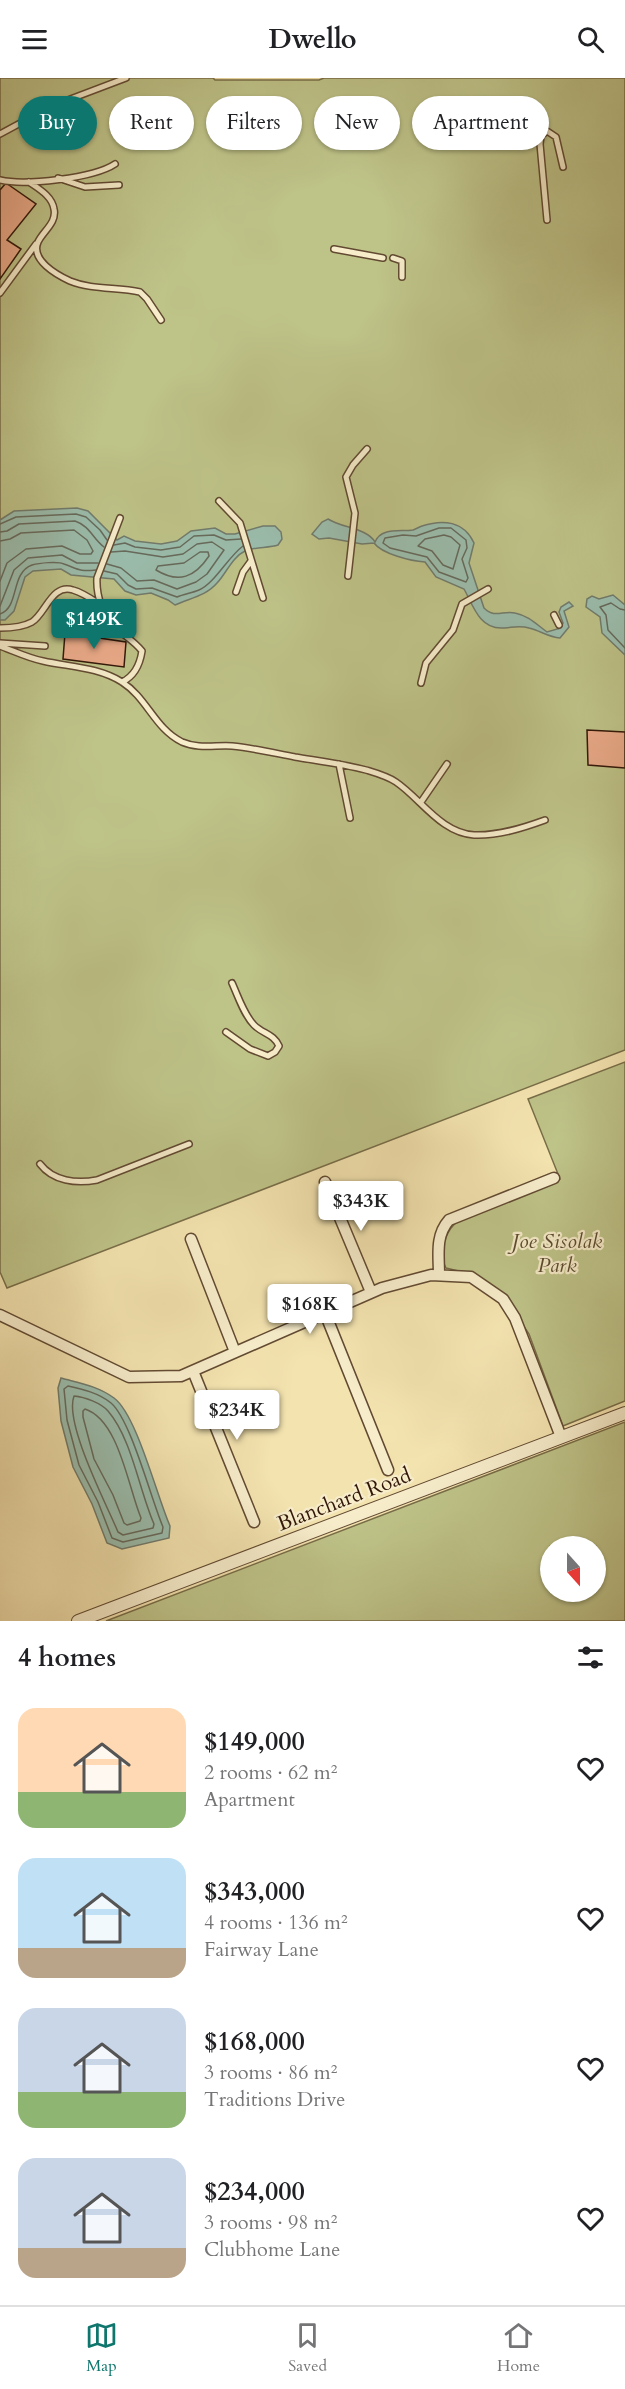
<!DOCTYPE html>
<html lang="en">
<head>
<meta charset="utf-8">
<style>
  :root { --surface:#fff; --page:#f2f2f2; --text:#202124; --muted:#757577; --line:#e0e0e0; --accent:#0f766e }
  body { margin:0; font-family:Cardo,serif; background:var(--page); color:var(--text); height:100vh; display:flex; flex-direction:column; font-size:22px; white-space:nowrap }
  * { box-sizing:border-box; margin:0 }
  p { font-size:20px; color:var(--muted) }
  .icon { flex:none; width:33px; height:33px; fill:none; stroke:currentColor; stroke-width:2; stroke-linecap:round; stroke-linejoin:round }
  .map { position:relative; height:1543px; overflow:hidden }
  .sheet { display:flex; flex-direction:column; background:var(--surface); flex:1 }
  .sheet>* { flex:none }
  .top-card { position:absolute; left:18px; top:18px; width:590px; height:54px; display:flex; gap:12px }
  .needle { width:39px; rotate:159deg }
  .fabs { position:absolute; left:540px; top:1458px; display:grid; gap:12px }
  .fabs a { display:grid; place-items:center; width:66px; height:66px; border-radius:50%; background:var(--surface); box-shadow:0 2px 4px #0004; font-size:30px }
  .price { position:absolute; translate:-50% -51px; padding:0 14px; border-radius:6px; background:#fff; color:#222; font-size:20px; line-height:39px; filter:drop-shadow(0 2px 3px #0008) }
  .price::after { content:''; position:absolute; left:50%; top:36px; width:18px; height:14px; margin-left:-9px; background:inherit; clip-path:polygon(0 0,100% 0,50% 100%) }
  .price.current { background:var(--accent); color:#fff }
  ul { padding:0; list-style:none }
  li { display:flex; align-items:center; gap:18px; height:150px; padding:0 18px }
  li span { display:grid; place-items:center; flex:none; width:168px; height:120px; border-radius:18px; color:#555 }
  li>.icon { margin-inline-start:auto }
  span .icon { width:72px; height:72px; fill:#fffc; stroke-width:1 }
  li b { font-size:26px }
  h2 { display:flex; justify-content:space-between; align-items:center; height:72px; padding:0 18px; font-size:26px }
  .pill { padding:0 21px; border-radius:27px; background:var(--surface); box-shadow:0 2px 4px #0004; font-size:21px; line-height:54px }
  .pill.current { background:var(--accent); color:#fff }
  header { display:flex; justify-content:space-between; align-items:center; height:78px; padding:0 18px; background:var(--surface); font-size:27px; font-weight:700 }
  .tab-bar { display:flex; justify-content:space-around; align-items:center; height:84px; border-top:2px solid var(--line); background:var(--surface); font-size:16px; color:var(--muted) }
  .tab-bar a { display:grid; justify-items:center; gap:3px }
  .tab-bar .current { color:var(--accent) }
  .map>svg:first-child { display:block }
</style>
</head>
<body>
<header><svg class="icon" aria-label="menu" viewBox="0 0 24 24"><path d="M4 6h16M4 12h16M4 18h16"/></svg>Dwello<svg class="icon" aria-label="search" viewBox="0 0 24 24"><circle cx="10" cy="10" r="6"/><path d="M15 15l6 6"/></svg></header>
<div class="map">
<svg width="625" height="1543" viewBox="0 0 625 1543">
  <rect width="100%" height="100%" fill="#f3e3af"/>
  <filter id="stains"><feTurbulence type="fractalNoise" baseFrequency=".00333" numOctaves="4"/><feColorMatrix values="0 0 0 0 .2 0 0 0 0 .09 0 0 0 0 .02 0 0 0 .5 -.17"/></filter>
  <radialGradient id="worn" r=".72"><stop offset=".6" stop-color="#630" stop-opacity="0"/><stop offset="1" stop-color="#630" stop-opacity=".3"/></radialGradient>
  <path fill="#bec388" stroke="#786d48" stroke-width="1.5" fill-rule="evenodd" d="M 0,0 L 213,0 L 215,2 L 319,2 L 324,0 L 625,0 L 625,972 L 7,1210 L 0,1194 Z
    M 625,984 L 625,1323 L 563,1348 L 529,1256 L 502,1215 L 471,1196 L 446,1190 C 436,1172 447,1151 461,1140 L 560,1101 L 528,1021 Z
    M 625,1344 L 625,1543 L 106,1543 ZM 596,1468 L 596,1514 L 550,1514 L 550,1468 Z"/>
  <path fill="#9bbeae" stroke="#717b6c" stroke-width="1.5" d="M 77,430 L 88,433 L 117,462 L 124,458 L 135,463 L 161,466 L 177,463 L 191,453 L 215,450 L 226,456 L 235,456 L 263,448 L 275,448 L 281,454 L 282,461 L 278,467 C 269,470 254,469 245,473 C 232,479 226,496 217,505 C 206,518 190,520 175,527 L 168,522 L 151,515 L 136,517 L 125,513 L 114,501 L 71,497 L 61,491 L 33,493 L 25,499 L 14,533 L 5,542 L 0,542 L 0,442 L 14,433 Z
    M 328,441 C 342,450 367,450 375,464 C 381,449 400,454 413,452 C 416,451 419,449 422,448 C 443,441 464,443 474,465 L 469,485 L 484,530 C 495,541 503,532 515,535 C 529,538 536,546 547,554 L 561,550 L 563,545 L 559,534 L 561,529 L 569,524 L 573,528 L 564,533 L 569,549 L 560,560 C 548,559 541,553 529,550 C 519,547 511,550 501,550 C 479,550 473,527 464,511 L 436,499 L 425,484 C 411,483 382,476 374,465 L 362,466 L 329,460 L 319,461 L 312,456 L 322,444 Z
    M 613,517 L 625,527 L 625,577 L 602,555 L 600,539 L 586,529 L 587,521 L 592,518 L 599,521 Z
    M 61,1300 C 79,1305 98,1308 114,1320 C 137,1337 157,1419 170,1448 L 169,1460 L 122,1471 L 107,1465 L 92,1426 L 73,1389 L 61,1343 L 58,1310 Z"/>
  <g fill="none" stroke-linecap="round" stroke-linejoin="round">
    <path stroke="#666a5c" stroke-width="1.5" d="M 0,446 L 16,439 L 76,436 L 86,439 L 100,452 L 107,462
      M 439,450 L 451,450 L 466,462 L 467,470 L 462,481 L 468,500 L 466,504 L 439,494 L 427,479 L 390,470 L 383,465 L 385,460 L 403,457 L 416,458 Z
      M 0,454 L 7,453 L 19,446 L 75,443 C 90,448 93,461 104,469
      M 444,457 L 451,459 L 460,467 L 453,491 L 443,487 L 432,473 L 418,468 L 425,461 Z
      M 0,463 L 10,461 L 21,455 L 74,452 L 87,462 L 93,473 L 91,476 L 80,476 L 62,468 L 26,471 L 7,485 L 0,503
      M 114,467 L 125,465 L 135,469 L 161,472 L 180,469 L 194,458 L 214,457 L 226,462 L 241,461
      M 200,474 L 208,474 L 209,478 C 195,499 179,506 156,492 L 158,488 L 184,485 Z
      M 107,486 L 121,490 L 137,503 L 154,502 L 177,511 L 196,504 L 207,496 L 224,472 L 212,464 L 197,466 L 183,476 L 163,479 L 125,473 L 111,474
      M 104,493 L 117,496 L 128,507 L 136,511 L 152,510 L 177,519 C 184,516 192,515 199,512 C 215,505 228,479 243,468
      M 0,528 L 14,492 L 28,480 L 62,477 L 77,485 L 98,485
      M 625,532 L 620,531 L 611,525 L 600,529 L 606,537 L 608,552 L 625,570
      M 0,536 C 20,529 10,495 32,487 C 39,485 58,483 64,486 C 78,491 79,494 96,492
      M 68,1308 C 82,1311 99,1315 111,1325 C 131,1342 151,1421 163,1449 L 162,1455 L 123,1464 L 112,1460 L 98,1424 L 79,1387 L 67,1342 L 64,1311 Z
      M 74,1318 C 85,1319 101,1325 108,1333 C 132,1361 139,1412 154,1446 L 153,1450 L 123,1457 L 118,1454 C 106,1425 64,1345 74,1318 Z
      M 85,1331 C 119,1342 128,1409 141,1440 L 140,1443 L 127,1447 L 124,1445 L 113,1417 L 94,1381 L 83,1339 L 83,1333 Z"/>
  </g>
  <path fill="#e9a988" stroke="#321709" stroke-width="1.5" d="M 6,105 L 36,126 L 7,162 L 21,171 L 0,201 L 0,112 Z
    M 65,555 L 126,564 L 124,589 L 63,581 Z
    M 587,652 L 625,654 L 625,690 L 588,687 Z"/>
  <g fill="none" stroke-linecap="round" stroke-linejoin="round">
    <g stroke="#624a32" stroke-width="8">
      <path id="service" d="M 0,56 L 52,28 L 126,0
        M 58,100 L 85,109 L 119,107
        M 0,102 C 25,108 94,100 115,86
        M 29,104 C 39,111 52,118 54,131 C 57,145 43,153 38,164 C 30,182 57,197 70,203 C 92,212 117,209 140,214 L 147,221 L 161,242
        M 547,142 L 540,66 L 541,58 L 547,53 L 556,59 L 563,89
        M 334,171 L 383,180
        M 393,180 L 402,183 L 402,199
        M 0,215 L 36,166
        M 219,423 L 240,445 L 263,520
        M 120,440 L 97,500 C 96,517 103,540 117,551 C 126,559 134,563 142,573 C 140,586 135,598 122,604
        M 348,498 L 355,435 L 346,399 L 353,387 L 367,371
        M 236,514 L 243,494 L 251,483
        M 554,537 L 559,547
        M 0,550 C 11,550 23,549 32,544 C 46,535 52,505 73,512 C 84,515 93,522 102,528
        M 0,565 L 45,568
        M 0,568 C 14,573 28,580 43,583 C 70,589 98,589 122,604 C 147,620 155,651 182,664 C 198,671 215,667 232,668 C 253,670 274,675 295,679 C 319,683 343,686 366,692 C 376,695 387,698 396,704 C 421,721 441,755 474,757 C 498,758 523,750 545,742
        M 421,605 L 426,585 L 453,552 L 462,526 L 488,511
        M 339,686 L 350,740
        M 421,724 L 447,686
        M 226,954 L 250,971 L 268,978 L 275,974 L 279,968 C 274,956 263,956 254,947 C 244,937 238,918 232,905
        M 40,1086 C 53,1103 76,1106 97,1102 L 189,1066"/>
    </g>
    <g stroke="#624a32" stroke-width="13">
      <path id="minor" d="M 325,1104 L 371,1214
        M 191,1161 L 235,1274
        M 439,1197 C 439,1177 435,1158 449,1142 L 554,1100
        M 325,1235 L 388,1392
        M 0,1237 L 129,1299 L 181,1298 L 382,1210 L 431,1197 L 471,1199 L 503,1221 L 515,1240 L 561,1359
        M 193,1293 L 254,1444"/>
    </g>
    <g stroke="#624a32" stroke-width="14">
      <path id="tertiary" d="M 78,1543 L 625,1335"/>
    </g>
    <use href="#service" stroke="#f7edcb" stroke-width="5"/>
    <use href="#minor" stroke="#f7edcb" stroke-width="10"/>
    <use href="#tertiary" stroke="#f7edcb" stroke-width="12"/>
  </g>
  <g text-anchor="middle" stroke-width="4.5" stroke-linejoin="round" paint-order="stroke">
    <g font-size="21" font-style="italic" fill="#5c4b2f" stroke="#f7edcb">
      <text x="557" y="1170">Joe Sisolak<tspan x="557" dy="24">Park</tspan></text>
    </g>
    <g font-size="21" fill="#321709" stroke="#f7edcb">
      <text transform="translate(344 1421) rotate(-21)" y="7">Blanchard Road</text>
    </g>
  </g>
  <rect width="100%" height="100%" filter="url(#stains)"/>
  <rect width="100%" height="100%" fill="url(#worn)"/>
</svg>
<div class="fabs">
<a><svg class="needle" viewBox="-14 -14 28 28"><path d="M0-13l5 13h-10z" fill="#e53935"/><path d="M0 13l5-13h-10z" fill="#757577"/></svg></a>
</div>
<b class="price current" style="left:94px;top:572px">$149K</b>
<b class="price" style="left:361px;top:1154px">$343K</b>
<b class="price" style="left:310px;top:1257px">$168K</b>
<b class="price" style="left:237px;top:1363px">$234K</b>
<div class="top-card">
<a class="pill current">Buy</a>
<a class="pill">Rent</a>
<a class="pill">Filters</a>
<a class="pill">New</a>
<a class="pill">Apartment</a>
</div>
</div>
<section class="sheet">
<h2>4 homes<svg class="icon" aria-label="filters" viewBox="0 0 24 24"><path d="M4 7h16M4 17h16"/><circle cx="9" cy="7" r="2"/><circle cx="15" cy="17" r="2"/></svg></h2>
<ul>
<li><span style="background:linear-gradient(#ffd9b3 70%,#8fb573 0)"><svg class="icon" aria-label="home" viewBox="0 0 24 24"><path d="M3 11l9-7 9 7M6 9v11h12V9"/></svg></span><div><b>$149,000</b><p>2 rooms · 62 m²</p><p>Apartment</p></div><svg class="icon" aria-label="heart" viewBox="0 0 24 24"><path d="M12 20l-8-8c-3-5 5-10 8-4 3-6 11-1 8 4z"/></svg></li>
<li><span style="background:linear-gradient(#bfe0f5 75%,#b9a48a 0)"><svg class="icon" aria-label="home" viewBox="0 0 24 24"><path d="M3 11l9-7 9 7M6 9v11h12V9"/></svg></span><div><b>$343,000</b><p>4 rooms · 136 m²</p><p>Fairway Lane</p></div><svg class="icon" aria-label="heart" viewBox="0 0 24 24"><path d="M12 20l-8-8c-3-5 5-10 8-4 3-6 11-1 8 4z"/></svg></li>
<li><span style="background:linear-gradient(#c9d6e8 70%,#8fb573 0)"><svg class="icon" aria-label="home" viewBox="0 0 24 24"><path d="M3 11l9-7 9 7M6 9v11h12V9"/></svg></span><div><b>$168,000</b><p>3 rooms · 86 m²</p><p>Traditions Drive</p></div><svg class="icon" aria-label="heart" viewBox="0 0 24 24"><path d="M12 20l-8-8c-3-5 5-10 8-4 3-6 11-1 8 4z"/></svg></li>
<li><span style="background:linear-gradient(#c9d6e8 75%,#b9a48a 0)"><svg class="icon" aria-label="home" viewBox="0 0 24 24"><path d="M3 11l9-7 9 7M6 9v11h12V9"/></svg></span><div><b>$234,000</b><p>3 rooms · 98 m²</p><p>Clubhome Lane</p></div><svg class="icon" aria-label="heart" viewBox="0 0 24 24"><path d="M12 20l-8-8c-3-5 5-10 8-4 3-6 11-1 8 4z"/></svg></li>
</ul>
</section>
<nav class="tab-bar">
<a class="current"><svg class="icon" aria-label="map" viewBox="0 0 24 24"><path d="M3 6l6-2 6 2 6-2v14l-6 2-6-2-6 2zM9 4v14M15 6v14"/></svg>Map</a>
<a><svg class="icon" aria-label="saved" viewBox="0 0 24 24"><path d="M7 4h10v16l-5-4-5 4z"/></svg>Saved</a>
<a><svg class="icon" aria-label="home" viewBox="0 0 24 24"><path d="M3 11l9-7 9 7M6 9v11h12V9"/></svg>Home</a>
</nav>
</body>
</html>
